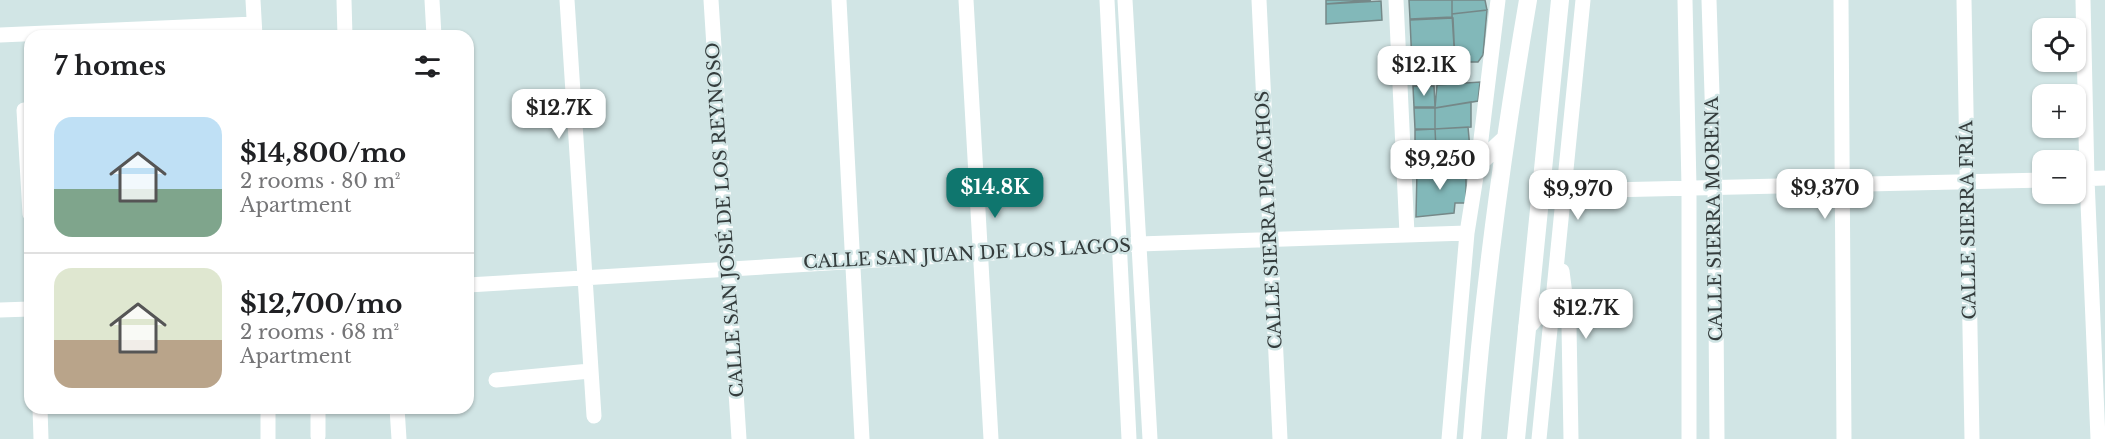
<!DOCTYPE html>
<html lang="en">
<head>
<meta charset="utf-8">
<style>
  :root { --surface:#fff; --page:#f6f6f6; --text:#202124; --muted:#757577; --line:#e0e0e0; --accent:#0f766e }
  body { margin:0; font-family:"Libre Baskerville",serif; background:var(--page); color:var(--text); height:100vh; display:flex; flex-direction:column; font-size:22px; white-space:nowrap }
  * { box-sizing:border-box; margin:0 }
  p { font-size:20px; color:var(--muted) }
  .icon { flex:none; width:33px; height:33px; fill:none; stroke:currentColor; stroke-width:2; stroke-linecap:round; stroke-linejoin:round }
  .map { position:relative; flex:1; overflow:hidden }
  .panel { position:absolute; left:24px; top:30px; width:450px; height:384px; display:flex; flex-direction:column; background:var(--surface); border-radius:18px; box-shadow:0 2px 4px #0004 }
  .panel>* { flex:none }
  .controls { position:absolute; left:2032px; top:18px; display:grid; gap:12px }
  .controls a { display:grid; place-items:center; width:54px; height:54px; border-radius:12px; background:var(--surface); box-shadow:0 2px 4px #0004; font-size:30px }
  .price { position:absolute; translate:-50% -51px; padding:0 14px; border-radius:12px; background:#fff; color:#222; font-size:20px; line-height:39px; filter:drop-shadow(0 2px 3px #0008) }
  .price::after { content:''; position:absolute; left:50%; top:36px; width:18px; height:14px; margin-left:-9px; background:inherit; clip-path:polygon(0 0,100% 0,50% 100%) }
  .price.selected { background:var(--accent); color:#fff }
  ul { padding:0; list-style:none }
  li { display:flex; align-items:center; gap:18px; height:150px; padding:0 30px }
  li+li { border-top:2px solid var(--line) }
  li span { display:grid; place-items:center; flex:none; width:168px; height:120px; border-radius:18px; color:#555 }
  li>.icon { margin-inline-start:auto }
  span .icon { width:72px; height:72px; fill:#fffc; stroke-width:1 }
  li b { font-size:26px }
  h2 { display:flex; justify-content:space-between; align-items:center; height:72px; padding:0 30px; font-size:26px }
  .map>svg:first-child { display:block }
</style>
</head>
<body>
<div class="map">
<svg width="2105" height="439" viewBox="0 0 2105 439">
  <rect width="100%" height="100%" fill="#d1e5e5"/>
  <path fill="#82b8b9" stroke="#758888" stroke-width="1.5" d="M 1326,0 L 1371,0 L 1326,4 Z
    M 1409,0 L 1452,0 L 1452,17 L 1410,19 Z
    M 1452,0 L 1485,0 L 1487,10 L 1452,14 Z
    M 1381,1 L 1382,20 L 1326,24 L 1326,4 Z
    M 1487,10 L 1483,55 L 1478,62 L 1455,62 L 1452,14 Z
    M 1453,18 L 1455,62 L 1412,64 L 1410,20 Z
    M 1480,82 L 1478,101 L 1435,108 L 1437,85 Z
    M 1413,86 L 1434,86 L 1435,107 L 1414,107 Z
    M 1471,102 L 1471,127 L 1435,129 L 1435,108 Z
    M 1414,108 L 1435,108 L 1435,129 L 1415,129 Z
    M 1468,127 L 1470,149 L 1436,150 L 1435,129 Z
    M 1435,129 L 1436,150 L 1415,151 L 1415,130 Z
    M 1465,149 L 1466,169 L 1417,170 L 1415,151 Z
    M 1466,169 L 1466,203 L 1455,203 L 1454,213 L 1416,217 L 1417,170 Z"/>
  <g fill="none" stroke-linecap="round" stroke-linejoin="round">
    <path stroke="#fff" stroke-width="15" d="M 253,0 L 255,36
      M 344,0 L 345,36
      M 432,0 L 434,36
      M 567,0 L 594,416
      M 711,0 L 739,439
      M 839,0 L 862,439
      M 966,0 L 991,439
      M 1107,0 L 1129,439
      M 1125,0 L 1150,439
      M 1259,0 L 1280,439
      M 1396,0 L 1407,234
      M 1685,0 L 1689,187 L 1689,439
      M 1709,0 L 1715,188 L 1717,439
      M 1841,0 L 1844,439
      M 1964,0 L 1972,439
      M 2083,0 L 2087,179 L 2098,439
      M 0,35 L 254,24
      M 24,110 L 30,214
      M 2076,179 L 2105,178
      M 1565,191 L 2043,180
      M 1562,271 L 1569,326 L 1571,439
      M 468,285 L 1139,244 L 1467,233
      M 0,310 L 30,309
      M 496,380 L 590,371
      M 40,408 L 41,439
      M 268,408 L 268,439
      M 318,408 L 318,436
      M 397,408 L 399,439
      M 1449,439 L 1467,233 L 1478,164 L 1498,0
      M 1539,439 L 1583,0"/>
    <path stroke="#fff" stroke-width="18" d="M 1478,164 L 1504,140
      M 1527,327 L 1553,297
      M 1472,439 C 1483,292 1503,146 1528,0
      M 1516,439 L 1560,0"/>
  </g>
  <g text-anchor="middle" stroke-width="5" stroke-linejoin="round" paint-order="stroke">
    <g font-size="18" fill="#343c3c" stroke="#d1e5e5">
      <text transform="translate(1714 219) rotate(-91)" y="6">CALLE SIERRA MORENA</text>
      <text transform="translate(725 220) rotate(-94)" y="6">CALLE SAN JOSÉ DE LOS REYNOSO</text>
      <text transform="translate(1269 220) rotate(-93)" y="6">CALLE SIERRA PICACHOS</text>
      <text transform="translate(1968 220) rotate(-91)" y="6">CALLE SIERRA FRÍA</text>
      <text transform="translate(967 254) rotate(-3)" y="6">CALLE SAN JUAN DE LOS LAGOS</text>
    </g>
  </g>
</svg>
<div class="controls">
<a><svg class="icon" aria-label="locate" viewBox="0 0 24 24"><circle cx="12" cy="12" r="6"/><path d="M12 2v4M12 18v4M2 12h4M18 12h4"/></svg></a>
<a>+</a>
<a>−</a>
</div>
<b class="price" style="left:1424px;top:97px">$12.1K</b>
<b class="price" style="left:559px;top:140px">$12.7K</b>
<b class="price" style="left:1440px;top:191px">$9,250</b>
<b class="price selected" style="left:995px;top:219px">$14.8K</b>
<b class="price" style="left:1825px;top:220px">$9,370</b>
<b class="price" style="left:1578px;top:221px">$9,970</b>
<b class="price" style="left:1586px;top:340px">$12.7K</b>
<section class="panel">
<h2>7 homes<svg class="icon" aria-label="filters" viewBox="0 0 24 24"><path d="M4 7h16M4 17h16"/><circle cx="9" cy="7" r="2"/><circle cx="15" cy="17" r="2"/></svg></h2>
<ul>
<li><span style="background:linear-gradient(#bfe0f5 60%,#7fa58c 0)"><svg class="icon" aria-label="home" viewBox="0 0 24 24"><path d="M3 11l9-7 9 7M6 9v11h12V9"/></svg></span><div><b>$14,800/mo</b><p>2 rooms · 80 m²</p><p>Apartment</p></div></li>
<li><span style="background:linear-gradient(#dfe7d0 60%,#b9a48a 0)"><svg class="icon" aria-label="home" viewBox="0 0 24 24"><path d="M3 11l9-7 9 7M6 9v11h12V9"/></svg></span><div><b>$12,700/mo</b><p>2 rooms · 68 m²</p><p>Apartment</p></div></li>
</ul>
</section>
</div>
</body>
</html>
